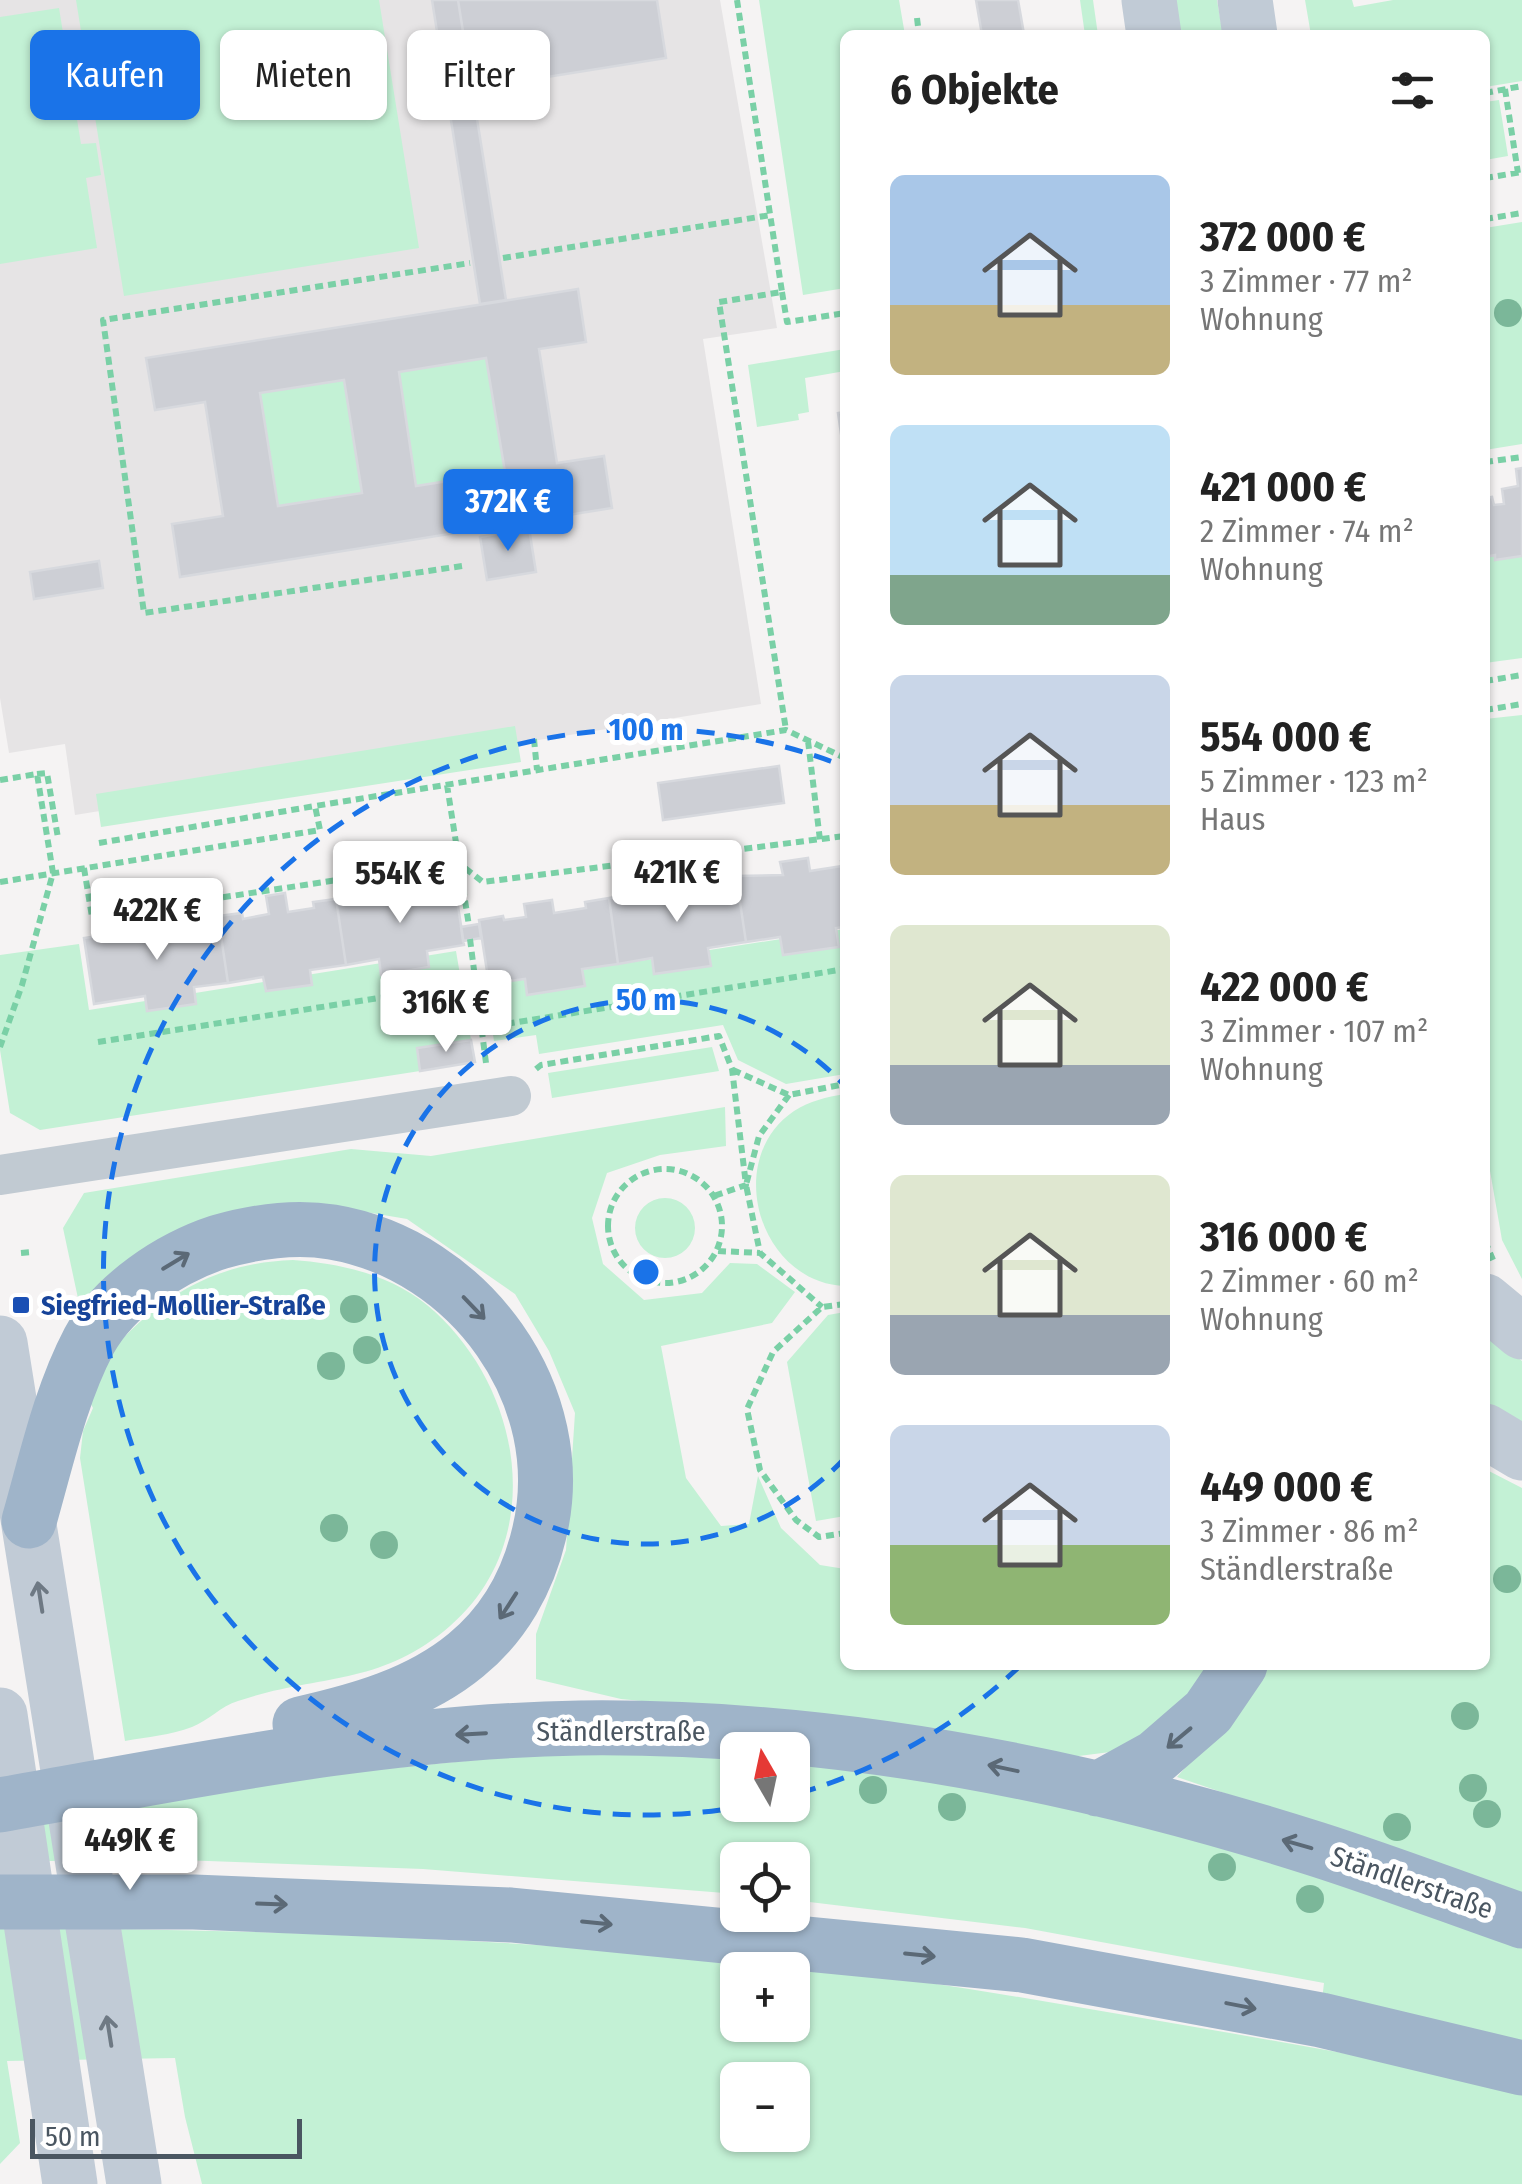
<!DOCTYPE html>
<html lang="de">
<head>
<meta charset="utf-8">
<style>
  :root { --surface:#fff; --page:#f6f6f6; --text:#222; --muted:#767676; --accent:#1a73e8 }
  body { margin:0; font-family:"Fira Sans Condensed",sans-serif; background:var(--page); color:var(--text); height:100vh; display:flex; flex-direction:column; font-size:38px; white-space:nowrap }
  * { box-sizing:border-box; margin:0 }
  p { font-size:32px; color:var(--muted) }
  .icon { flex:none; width:55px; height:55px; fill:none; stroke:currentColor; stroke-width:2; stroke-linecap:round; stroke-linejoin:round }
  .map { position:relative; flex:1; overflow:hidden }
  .side { position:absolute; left:840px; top:30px; width:650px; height:1640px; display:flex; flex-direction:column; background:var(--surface); border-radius:15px; box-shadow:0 2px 8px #0004 }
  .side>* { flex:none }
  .top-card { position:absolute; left:30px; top:30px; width:660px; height:90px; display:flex; gap:20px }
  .needle { width:65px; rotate:351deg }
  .tools { position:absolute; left:720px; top:1732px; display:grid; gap:20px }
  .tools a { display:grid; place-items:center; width:90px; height:90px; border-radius:15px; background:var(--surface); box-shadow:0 2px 8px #0004; font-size:50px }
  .scale { position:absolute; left:30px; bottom:25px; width:272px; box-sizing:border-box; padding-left:10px; border:5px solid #4a5661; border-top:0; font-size:28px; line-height:35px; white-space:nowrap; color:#4a5661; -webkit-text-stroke:8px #fff; paint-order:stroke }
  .price { position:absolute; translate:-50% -85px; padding:0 22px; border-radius:10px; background:#fff; color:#222; font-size:32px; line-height:65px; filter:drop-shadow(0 2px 5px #0008) }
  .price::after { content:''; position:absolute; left:50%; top:60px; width:30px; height:22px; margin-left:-15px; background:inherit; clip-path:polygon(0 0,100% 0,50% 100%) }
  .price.on { background:var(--accent); color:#fff }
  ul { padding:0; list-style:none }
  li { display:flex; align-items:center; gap:30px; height:250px; padding:0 50px }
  li span { display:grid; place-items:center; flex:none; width:280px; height:200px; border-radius:15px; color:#555 }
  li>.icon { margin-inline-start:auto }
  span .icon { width:120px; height:120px; fill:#fffc; stroke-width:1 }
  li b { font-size:42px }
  h2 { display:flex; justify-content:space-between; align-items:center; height:120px; padding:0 50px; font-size:42px }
  .tag { padding:0 35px; border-radius:15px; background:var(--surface); box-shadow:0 2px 8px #0004; font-size:35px; line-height:90px }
  .tag.on { background:var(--accent); color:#fff }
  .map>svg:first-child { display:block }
</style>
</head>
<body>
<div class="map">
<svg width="1522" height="2184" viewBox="0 0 1522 2184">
  <rect width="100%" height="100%" fill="#f5f3f3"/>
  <path fill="#e6e4e5" d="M 0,0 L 720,0 L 777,328 L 703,339 L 761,704 L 75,815 L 65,744 L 9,753 L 0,698 Z"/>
  <path fill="#c3f1d5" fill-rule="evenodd" d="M 76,0 L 379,0 L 419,248 L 124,296 Z
    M 759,0 L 899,0 L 905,35 L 845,35 L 845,288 L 803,295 Z
    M 1080,0 L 1093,0 L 1098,35 L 1085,35 Z
    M 1164,0 L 1217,0 L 1223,35 L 1170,35 Z
    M 1305,0 L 1352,0 L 1354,7 L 1393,0 L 1522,0 L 1522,81 L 1485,87 L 1485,35 L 1311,35 Z
    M 59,8 L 81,144 L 96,143 L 101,175 L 86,178 L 97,248 L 0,264 L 0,17 Z
    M 1499,100 L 1508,156 L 1485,160 L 1485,102 Z
    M 1522,222 L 1522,444 L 1485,450 L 1485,228 Z
    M 845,349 L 845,371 L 805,378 L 809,412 L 798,414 L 799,420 L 757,427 L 748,365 Z
    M 486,358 L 505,472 L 416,486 L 399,372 Z
    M 344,380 L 362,493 L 278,506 L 260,393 Z
    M 1495,555 L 1495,559 L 1522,556 L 1522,658 L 1485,663 L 1485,557 Z
    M 1522,715 L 1522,1279 L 1502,1240 L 1485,1142 L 1485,719 Z
    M 515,726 L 521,762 L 101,827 L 96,794 Z
    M 845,929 L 845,1074 L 786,1084 L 738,1060 L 723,1025 L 539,1054 L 536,1035 L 494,1041 L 485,985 Z
    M 79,944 L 89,1010 L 456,951 L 471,1040 L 417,1048 L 420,1071 L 40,1130 L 10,1113 L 0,1050 L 0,955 Z
    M 712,1047 L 719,1071 L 552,1098 L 548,1073 Z
    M 845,1094 L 845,1286 C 760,1283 722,1160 794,1111 C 810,1101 826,1097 845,1094 Z
    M 725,1107 L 726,1146 L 660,1155 L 607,1173 L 592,1218 L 603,1264 L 644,1300 L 702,1293 L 730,1263 L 757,1264 L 795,1292 L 772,1323 L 661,1346 L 686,1478 L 721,1526 L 749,1524 L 758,1476 L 781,1528 L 820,1565 L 845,1569 L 845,1665 L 1217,1665 L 1134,1749 L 1055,1759 L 857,1722 L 621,1699 L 536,1679 L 536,1634 L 566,1550 L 575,1413 L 549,1351 L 515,1294 L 407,1219 L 348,1209 L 121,1271 L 79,1303 L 63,1228 L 84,1193 L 351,1149 L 431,1156 Z
    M635 1228a30 30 0 1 1 60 0a30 30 0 1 1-60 0Z
    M 293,1260 C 339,1263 391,1275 427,1305 C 522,1384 550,1539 450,1626 C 380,1687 317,1674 238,1701 C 221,1706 208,1721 192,1727 C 171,1735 147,1737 125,1741 L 80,1458 L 83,1431 L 93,1408 L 82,1387 C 136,1314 198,1263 293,1260 Z
    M 845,1312 L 845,1516 L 816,1521 L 787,1362 L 828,1315 Z
    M 1485,1331 L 1522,1361 L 1522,1433 L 1485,1410 Z
    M 1485,1469 L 1522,1488 L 1522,1894 L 1177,1777 L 1221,1727 L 1260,1665 L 1485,1665 Z
    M 581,1750 L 737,1755 L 738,1805 L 792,1805 L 793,1758 L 986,1786 L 1311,1870 L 1522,1944 L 1522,2041 L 1322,2000 L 1324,1983 L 1025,1928 L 793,1900 L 792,1860 L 738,1860 L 737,1894 L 423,1869 L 153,1859 L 0,1862 L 0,1830 L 247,1782 Z
    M 0,1928 C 273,1929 544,1940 816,1968 C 915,1979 1014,1996 1113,2013 C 1250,2036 1386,2060 1522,2088 L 1522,2184 L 202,2184 L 185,2117 L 175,2058 L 7,2061 L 20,2143 L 0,2164 ZM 738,1970 L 792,1970 L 792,2025 L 738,2025 ZM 738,2080 L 792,2080 L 792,2135 L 738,2135 Z"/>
  <path fill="#cdcfd5" stroke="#d7d9de" stroke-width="2.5" fill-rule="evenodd" d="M 432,0 L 458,0 L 506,300 L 480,304 Z
    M 458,0 L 657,0 L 666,58 L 472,89 Z
    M 976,0 L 1018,0 L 1024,34 L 982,35 Z
    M 578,289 L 586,342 L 539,349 L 557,463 L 604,456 L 612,508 L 180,577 L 172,524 L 223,516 L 205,402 L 155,410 L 146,358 ZM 486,358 L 505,472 L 416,486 L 399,372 ZM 344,380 L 362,493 L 278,506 L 260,393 Z
    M 845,412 L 845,461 L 838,413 Z
    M 1522,468 L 1522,556 L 1495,560 L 1495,555 L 1485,557 L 1485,498 L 1492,497 L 1494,505 L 1504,504 L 1502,489 L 1518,486 L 1516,469 Z
    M 529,528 L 536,572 L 487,580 L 480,537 Z
    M 99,561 L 103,588 L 34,599 L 30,572 Z
    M 779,766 L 784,803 L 663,820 L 658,783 Z
    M 808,858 L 810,871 L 842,866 L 841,861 L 845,860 L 845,927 L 836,928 L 839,947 L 783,955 L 780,937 L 746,942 L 736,876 L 783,875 L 780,862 Z
    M 402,876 L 405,894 L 430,890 L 429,884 L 454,880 L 464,945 L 427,951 L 429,967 L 381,975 L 379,959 L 346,965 L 336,899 L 359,895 L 360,900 L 386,897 L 383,879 Z
    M 736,876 L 746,942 L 708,948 L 711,966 L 654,974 L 652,958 L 618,964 L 609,898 L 632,894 L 632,899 L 654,896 L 652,883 L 681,879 L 682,891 L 714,887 L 713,880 Z
    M 285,893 L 288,912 L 314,908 L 313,902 L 336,899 L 346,965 L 310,970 L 312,985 L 266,991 L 263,977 L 228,983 L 218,916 L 242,913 L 243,919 L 269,914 L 266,896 Z
    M 609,898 L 618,964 L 582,969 L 585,986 L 527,995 L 525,979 L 489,984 L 479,920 L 503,916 L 504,920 L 526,917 L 524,904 L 552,900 L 554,913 L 586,908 L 585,902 Z
    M 168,912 L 171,931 L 196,927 L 195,920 L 218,916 L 228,983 L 194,987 L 196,1004 L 147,1011 L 145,996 L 94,1004 L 84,938 L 124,932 L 125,937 L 151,933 L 149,915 Z
    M 479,924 L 481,938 L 463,941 L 461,927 Z
    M 471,1040 L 475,1062 L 420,1071 L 417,1048 Z"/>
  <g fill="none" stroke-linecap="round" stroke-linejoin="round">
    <path stroke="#7ad0a6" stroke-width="6" stroke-dasharray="8 5" stroke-linecap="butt" d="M 737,0 L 782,292 L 719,302 L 786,730
      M 917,18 L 919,35
      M 1505,89 L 1518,173
      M 1485,93 L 1522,86
      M 1485,178 L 1522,172
      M 1485,219 L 1522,213
      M 503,258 L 771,215
      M 782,292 L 787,322 L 845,313
      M 1485,462 L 1522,457
      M 462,566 L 144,613 L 103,320 L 470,263
      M 1485,681 L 1522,675
      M 1485,710 L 1522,704
      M 534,739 L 537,770
      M 808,741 L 820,840
      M 37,774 L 47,773 L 58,838
      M 0,780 L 37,774 L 53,873 L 22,985 L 0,1047
      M 447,785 L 469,926
      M 99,843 L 315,806
      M 84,868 L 92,917 L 457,862 L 483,882 L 845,836
      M 0,882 L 320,830 L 315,806 L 786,730 L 845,758
      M 470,939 L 486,1063
      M 481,1028 L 845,969
      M 98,1042 L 475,983
      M 536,1069 L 541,1065 L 719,1036 L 732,1069 L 746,1185 L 714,1196
      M 733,1070 L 789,1095 L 845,1084
      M 789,1095 L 759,1136 L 746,1185 L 760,1253 L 822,1307
      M608 1226a57 57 0 1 1 114 0a57 57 0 1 1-114 0Z
      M 1485,1241 L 1493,1260
      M 718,1251 L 760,1253
      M 21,1253 L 32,1252
      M 845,1304 L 822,1307 L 773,1352 L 747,1409 L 760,1470 L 796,1520 L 819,1537 L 845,1533"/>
    <path stroke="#c1cad2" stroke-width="40" d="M 0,1175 L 511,1096"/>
    <path stroke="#c1cbd6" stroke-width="55" d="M 1149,0 L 1154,35
      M 1245,0 L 1250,35
      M 1485,1301 L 1522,1332
      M 0,1343 L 134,2184
      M 1485,1431 L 1522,1453
      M 0,1715 L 70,2184"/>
    <path stroke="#9fb4c9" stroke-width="55" d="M 29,1521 C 46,1462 60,1396 89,1341 C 114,1295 170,1258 219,1242 C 254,1232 296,1226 332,1232 C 469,1255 573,1396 539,1534 C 528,1581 504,1624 466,1655 C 419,1694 358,1711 300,1724
      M 1098,1789 L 1156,1757 L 1208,1712 L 1240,1665
      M 0,1805 C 192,1771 384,1731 580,1728 C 830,1725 1078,1773 1316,1849 C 1385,1871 1453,1897 1522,1921
      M 0,1902 L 194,1902 L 511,1915 L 1022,1965 L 1321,2020 L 1522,2068"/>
  </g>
  <g fill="#7bb799">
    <circle cx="1508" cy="313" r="14"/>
    <circle cx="354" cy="1309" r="14"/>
    <circle cx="367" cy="1350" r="14"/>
    <circle cx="331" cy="1366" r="14"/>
    <circle cx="334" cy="1528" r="14"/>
    <circle cx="384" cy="1545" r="14"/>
    <circle cx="1507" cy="1579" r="14"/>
    <circle cx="1465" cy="1716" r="14"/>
    <circle cx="1473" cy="1788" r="14"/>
    <circle cx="873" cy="1790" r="14"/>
    <circle cx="952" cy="1807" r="14"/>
    <circle cx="1487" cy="1814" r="14"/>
    <circle cx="1397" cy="1827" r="14"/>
    <circle cx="1222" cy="1867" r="14"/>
    <circle cx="1310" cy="1899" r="14"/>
  </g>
  <defs><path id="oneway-shaft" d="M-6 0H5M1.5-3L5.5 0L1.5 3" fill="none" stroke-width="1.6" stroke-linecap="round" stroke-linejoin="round" transform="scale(2.5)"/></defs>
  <g stroke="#5b6976">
    <use href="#oneway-shaft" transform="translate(176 1261) rotate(-31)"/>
    <use href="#oneway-shaft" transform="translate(474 1308) rotate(46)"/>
    <use href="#oneway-shaft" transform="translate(508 1606) rotate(123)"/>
    <use href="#oneway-shaft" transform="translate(471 1734) rotate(177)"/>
    <use href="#oneway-shaft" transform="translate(1179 1738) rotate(140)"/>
    <use href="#oneway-shaft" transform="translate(1003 1768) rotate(-168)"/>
    <use href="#oneway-shaft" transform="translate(1297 1844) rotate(-164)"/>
    <use href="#oneway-shaft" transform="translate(272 1904) rotate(2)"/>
    <use href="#oneway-shaft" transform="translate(597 1923) rotate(6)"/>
    <use href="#oneway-shaft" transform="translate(920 1955) rotate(6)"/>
    <use href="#oneway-shaft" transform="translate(1241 2006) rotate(11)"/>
  </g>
  <g stroke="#6e7984">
    <use href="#oneway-shaft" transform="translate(40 1597) rotate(-99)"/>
    <use href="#oneway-shaft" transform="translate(109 2031) rotate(-99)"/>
  </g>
  <g fill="none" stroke="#1a73e8" stroke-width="5" stroke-dasharray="18 12">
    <path d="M845 1458A272 272 0 1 1 845 1086"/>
    <path d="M1020 1666A543 543 0 0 1 796 1794M750 1805A543 543 0 1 1 841 765"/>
  </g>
  <rect fill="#1a4fb4" stroke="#fff" stroke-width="4" x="11" y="1295" width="20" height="20" rx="5"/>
  <g text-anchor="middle" stroke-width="10" stroke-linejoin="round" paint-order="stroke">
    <g font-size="28" font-weight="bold" fill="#164399" stroke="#fff" text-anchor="start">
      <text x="41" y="1315">Siegfried-Mollier-Straße</text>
    </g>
    <g font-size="28" fill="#4a5661" stroke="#fff">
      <text x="621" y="1741">Ständlerstraße</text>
      <text transform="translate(1412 1882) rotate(19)" y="10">Ständlerstraße</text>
    </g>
  </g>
  <circle cx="646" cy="1272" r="15" fill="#1a73e8" stroke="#fff" stroke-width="5"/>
  <g font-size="30" text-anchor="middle" font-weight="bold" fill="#1a73e8" stroke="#fff" stroke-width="10" stroke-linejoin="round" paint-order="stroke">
    <text x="646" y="740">100 m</text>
    <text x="646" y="1010">50 m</text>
  </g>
</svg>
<div class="tools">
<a><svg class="needle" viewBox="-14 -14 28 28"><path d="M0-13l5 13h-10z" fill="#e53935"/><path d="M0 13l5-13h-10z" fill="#767676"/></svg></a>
<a><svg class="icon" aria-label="locate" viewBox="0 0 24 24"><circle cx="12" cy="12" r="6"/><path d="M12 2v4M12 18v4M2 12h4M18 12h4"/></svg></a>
<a>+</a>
<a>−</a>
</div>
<div class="scale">50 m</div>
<b class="price on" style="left:508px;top:554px">372K €</b>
<b class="price" style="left:677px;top:925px">421K €</b>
<b class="price" style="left:400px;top:926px">554K €</b>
<b class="price" style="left:157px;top:963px">422K €</b>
<b class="price" style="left:446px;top:1055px">316K €</b>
<b class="price" style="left:130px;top:1893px">449K €</b>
<div class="top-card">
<a class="tag on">Kaufen</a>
<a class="tag">Mieten</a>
<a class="tag">Filter</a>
</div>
<section class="side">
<h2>6 Objekte<svg class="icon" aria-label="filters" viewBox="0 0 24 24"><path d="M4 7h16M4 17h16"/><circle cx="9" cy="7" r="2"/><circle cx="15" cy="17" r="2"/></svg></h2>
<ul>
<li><span style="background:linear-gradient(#a9c7e8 65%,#c2b280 0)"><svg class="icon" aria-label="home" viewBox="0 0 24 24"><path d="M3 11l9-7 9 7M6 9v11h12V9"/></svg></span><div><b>372 000 €</b><p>3 Zimmer · 77 m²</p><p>Wohnung</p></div></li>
<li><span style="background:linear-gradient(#bfe0f5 75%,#7fa58c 0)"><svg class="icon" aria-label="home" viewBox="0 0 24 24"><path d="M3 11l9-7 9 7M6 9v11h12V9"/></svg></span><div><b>421 000 €</b><p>2 Zimmer · 74 m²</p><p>Wohnung</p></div></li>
<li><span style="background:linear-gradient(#c9d6e8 65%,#c2b280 0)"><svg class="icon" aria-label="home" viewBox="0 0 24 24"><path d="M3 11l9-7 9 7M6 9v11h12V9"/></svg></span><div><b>554 000 €</b><p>5 Zimmer · 123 m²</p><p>Haus</p></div></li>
<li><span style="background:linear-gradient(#dfe7d0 70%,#9aa5b1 0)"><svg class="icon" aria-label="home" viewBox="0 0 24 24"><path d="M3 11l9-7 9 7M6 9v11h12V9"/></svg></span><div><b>422 000 €</b><p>3 Zimmer · 107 m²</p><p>Wohnung</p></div></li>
<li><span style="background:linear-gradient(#dfe7d0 70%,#9aa5b1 0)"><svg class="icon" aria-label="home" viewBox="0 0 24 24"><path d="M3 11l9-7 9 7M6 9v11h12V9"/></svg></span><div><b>316 000 €</b><p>2 Zimmer · 60 m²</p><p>Wohnung</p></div></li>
<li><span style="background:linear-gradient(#c9d6e8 60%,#8fb573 0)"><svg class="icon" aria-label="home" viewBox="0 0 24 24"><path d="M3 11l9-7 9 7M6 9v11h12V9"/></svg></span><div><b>449 000 €</b><p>3 Zimmer · 86 m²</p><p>Ständlerstraße</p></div></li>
</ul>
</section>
</div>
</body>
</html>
